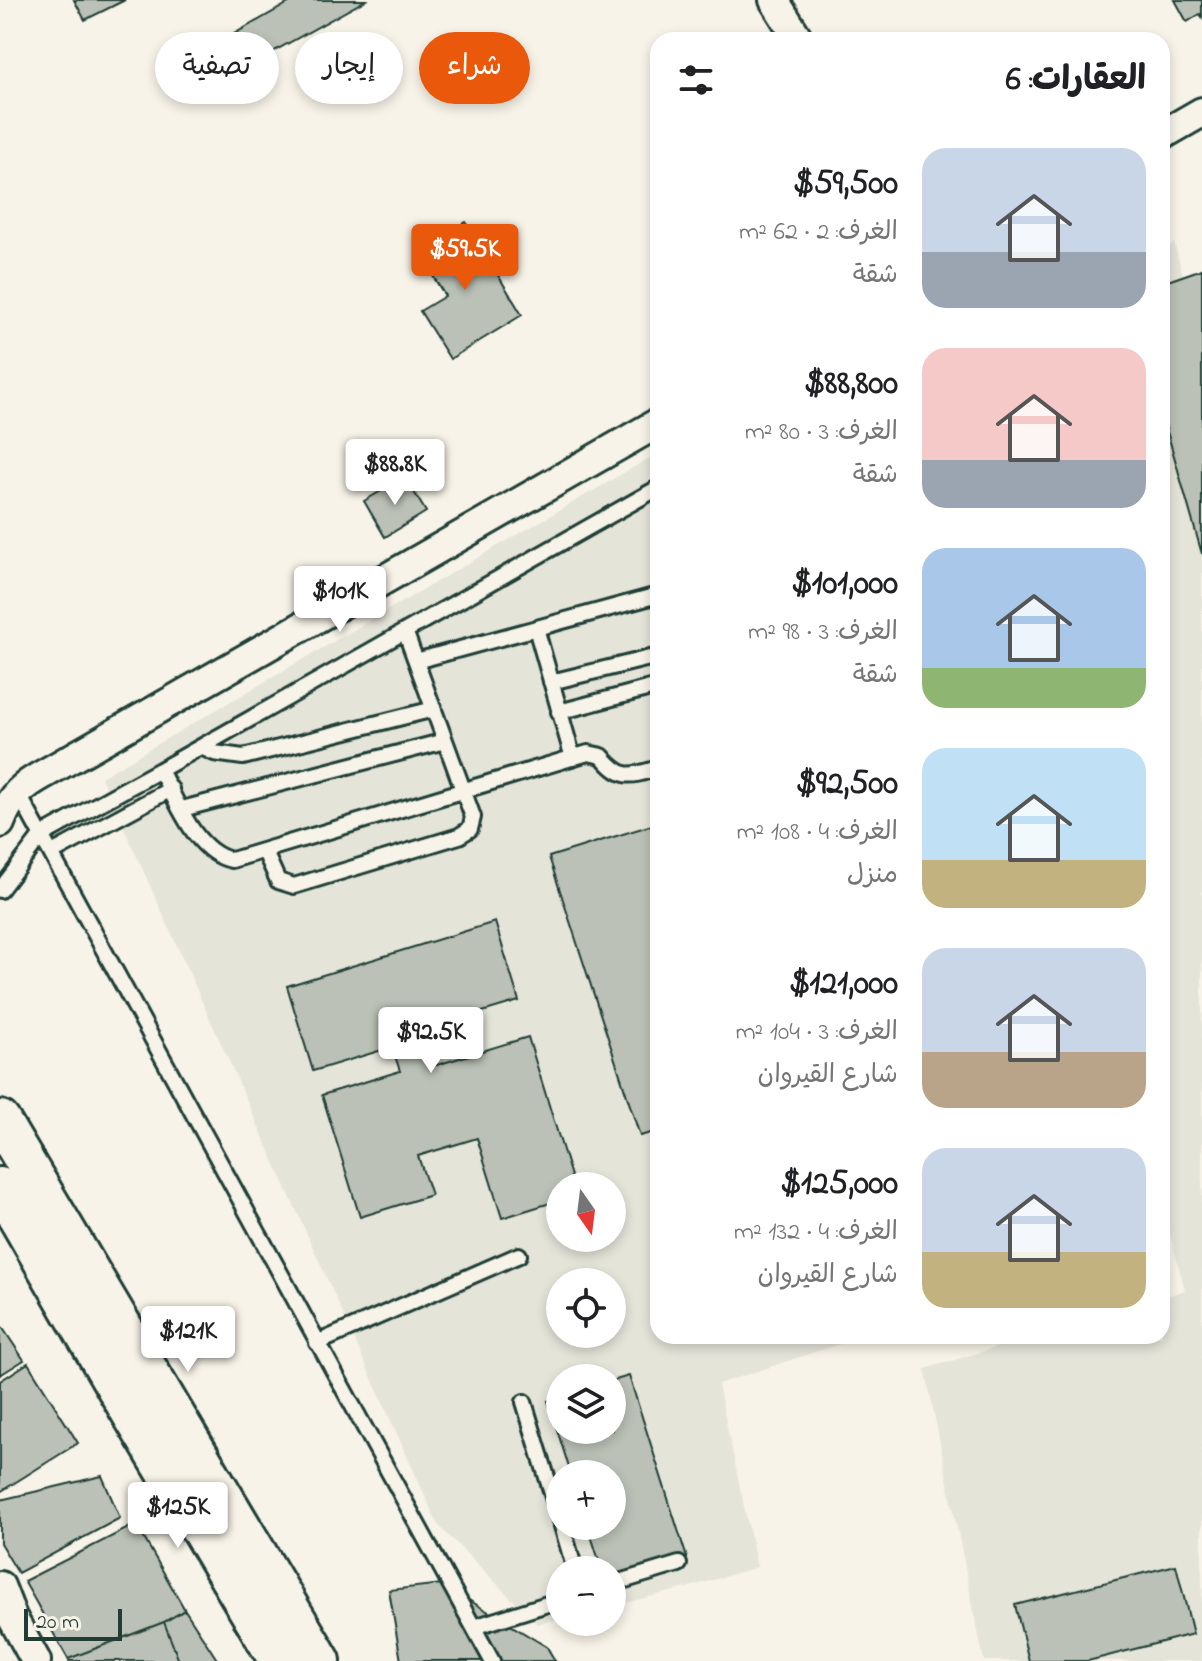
<!DOCTYPE html>
<html lang="ar">
<head>
<meta charset="utf-8">
<style>
  :root { --surface:#fff; --page:#f6f6f6; --text:#202124; --muted:#757577; --accent:#ea580c }
  body { margin:0; font-family:"Indie Flower","Playpen Sans Arabic",sans-serif; background:var(--page); color:var(--text); direction:rtl; height:100vh; display:flex; flex-direction:column; font-size:30px; white-space:nowrap }
  * { box-sizing:border-box; margin:0 }
  p { font-size:26px; color:var(--muted) }
  .icon { flex:none; width:44px; height:44px; fill:none; stroke:currentColor; stroke-width:2; stroke-linecap:round; stroke-linejoin:round }
  .map { position:relative; flex:1; overflow:hidden; direction:ltr }
  .side { position:absolute; left:650px; top:32px; width:520px; height:1312px; display:flex; flex-direction:column; background:var(--surface); border-radius:24px; box-shadow:0 4px 12px #0003; direction:rtl }
  .side>* { flex:none }
  .hud { position:absolute; left:24px; top:32px; width:506px; height:72px; direction:rtl; display:flex; gap:16px }
  .needle { width:52px; rotate:166deg }
  .tools { position:absolute; left:546px; top:1172px; display:grid; gap:16px }
  .tools a { display:grid; place-items:center; width:80px; height:80px; border-radius:50%; background:var(--surface); box-shadow:0 4px 12px #0003; font-size:40px }
  .scale { position:absolute; left:24px; bottom:20px; width:98px; box-sizing:border-box; padding-left:8px; border:4px solid #1f3d34; border-top:0; font-size:22px; line-height:28px; white-space:nowrap; color:#1f3d34; -webkit-text-stroke:6px #f7f3e8; paint-order:stroke }
  .price { position:absolute; translate:-50% -68px; padding:0 18px; border-radius:8px; background:#fff; color:#222; font-size:26px; line-height:52px; filter:drop-shadow(0 2px 4px #0008) }
  .price::after { content:''; position:absolute; left:50%; top:48px; width:24px; height:18px; margin-left:-12px; background:inherit; clip-path:polygon(0 0,100% 0,50% 100%) }
  .price.on { background:var(--accent); color:#fff }
  ul { padding:0; list-style:none }
  li { display:flex; align-items:center; gap:24px; height:200px; padding:0 24px }
  li span { display:grid; place-items:center; flex:none; width:224px; height:160px; border-radius:24px; color:#555 }
  li>.icon { margin-inline-start:auto }
  span .icon { width:96px; height:96px; fill:#fffc; stroke-width:1 }
  li b { font-size:34px }
  h2 { display:flex; justify-content:space-between; align-items:center; height:96px; padding:0 24px; font-size:34px }
  .pill { padding:0 28px; border-radius:36px; background:var(--surface); box-shadow:0 4px 12px #0003; font-size:28px; line-height:72px }
  .pill.on { background:var(--accent); color:#fff }
  .map>svg:first-child { display:block }
</style>
</head>
<body>
<div class="map">
<svg width="1202" height="1661" viewBox="0 0 1202 1661">
  <rect width="100%" height="100%" fill="#f7f3e8"/>
  <filter id="ink" filterUnits="userSpaceOnUse"><feTurbulence type="fractalNoise" baseFrequency=".0125" numOctaves="2"/><feDisplacementMap in="SourceGraphic" scale="16" xChannelSelector="R" yChannelSelector="G"/><feConvolveMatrix kernelMatrix="1 2 1 2 8 2 1 2 1" color-interpolation-filters="sRGB"/></filter>
  <g filter="url(#ink)">
    <path fill="#e5e4d9" fill-rule="evenodd" d="M 1174,243 L 1202,343 L 1202,1661 L 984,1661 L 925,1369 L 1034,1336 L 1162,1336 L 1162,1298 L 1185,1290 L 1162,1204 L 1162,249 Z
      M 658,453 L 658,1336 L 864,1336 L 718,1384 L 757,1567 L 686,1588 L 612,1606 L 612,1570 L 560,1570 L 560,1618 L 537,1624 L 438,1525 L 101,777 ZM 560,1186 L 612,1186 L 612,1238 L 560,1238 ZM 560,1282 L 612,1282 L 612,1334 L 560,1334 ZM 560,1378 L 612,1378 L 612,1430 L 560,1430 ZM 560,1474 L 612,1474 L 612,1526 L 560,1526 Z"/>
    <path fill="#bbc1b6" stroke="#1f3d34" stroke-width="2" d="M 74,0 L 125,0 L 85,20 Z
      M 294,0 L 366,0 L 244,68 L 227,38 Z
      M 1175,0 L 1202,0 L 1202,17 L 1200,14 L 1187,22 Z
      M 466,222 L 522,315 L 450,359 L 420,311 L 445,296 L 418,251 Z
      M 1202,269 L 1202,554 L 1162,414 L 1162,283 Z
      M 405,477 L 426,512 L 385,537 L 364,501 Z
      M 658,823 L 658,1131 L 640,1136 L 549,857 Z
      M 495,922 L 519,1001 L 419,1031 L 430,1067 L 528,1037 L 574,1186 L 560,1186 L 560,1200 L 502,1218 L 477,1138 L 418,1156 L 431,1195 L 360,1217 L 322,1095 L 400,1071 L 392,1047 L 313,1071 L 287,986 Z
      M 0,1324 L 24,1360 L 0,1375 Z
      M 28,1363 L 78,1443 L 0,1492 L 0,1381 Z
      M 629,1376 L 687,1558 L 612,1582 L 612,1570 L 602,1570 L 588,1526 L 612,1526 L 612,1474 L 571,1474 L 548,1401 L 560,1397 L 560,1430 L 612,1430 L 612,1381 Z
      M 102,1476 L 120,1518 L 18,1573 L 0,1543 L 0,1500 Z
      M 136,1524 L 185,1610 L 164,1622 L 68,1659 L 24,1581 Z
      M 1176,1565 L 1193,1634 L 1088,1661 L 1029,1661 L 1015,1605 Z
      M 442,1584 L 547,1647 L 555,1661 L 401,1661 L 389,1590 Z
      M 185,1610 L 218,1661 L 179,1661 L 164,1622 Z
      M 164,1622 L 179,1661 L 69,1661 L 68,1659 Z"/>
    <g fill="none" stroke-linecap="round" stroke-linejoin="round">
      <g stroke="#1f3d34" stroke-width="20">
        <path id="service" d="M 658,488 L 160,770 C 177,801 195,853 232,860 L 588,753 L 602,756 C 622,780 629,777 658,768
          M 536,628 L 573,758
          M 416,661 L 658,595
          M 551,682 L 658,656
          M 559,712 L 658,686
          M 201,747 L 214,753 L 243,757 L 434,709
          M 17,791 L 492,1661
          M 182,809 L 445,741
          M 265,852 L 278,881 L 294,886 L 459,836 L 470,829 L 473,817 L 405,631
          M 52,853 L 171,789
          M 0,890 L 42,835 L 160,770
          M 317,1343 L 519,1255
          M 524,1402 L 560,1520
          M 562,1526 L 575,1570
          M 612,1584 L 679,1564
          M 474,1627 L 560,1600"/>
      </g>
      <g stroke="#1f3d34" stroke-width="34">
        <path id="minor" d="M 774,0 L 799,40
          M 1162,135 L 1202,112
          M 0,823 C 8,802 17,790 37,778 L 658,423
          M 0,1586 L 12,1617 L 36,1661"/>
      </g>
      <g stroke="#1f3d34" stroke-width="44">
        <path id="secondary" d="M 0,1120 L 321,1661
          M 0,1187 L 128,1408 L 279,1661"/>
      </g>
      <use href="#service" stroke="#f7f3e8" stroke-width="14"/>
      <use href="#minor" stroke="#f7f3e8" stroke-width="28"/>
      <use href="#secondary" stroke="#f7f3e8" stroke-width="38"/>
    </g>
  </g>
</svg>
<div class="tools">
<a><svg class="needle" viewBox="-14 -14 28 28"><path d="M0-13l5 13h-10z" fill="#e53935"/><path d="M0 13l5-13h-10z" fill="#757577"/></svg></a>
<a><svg class="icon" aria-label="locate" viewBox="0 0 24 24"><circle cx="12" cy="12" r="6"/><path d="M12 2v4M12 18v4M2 12h4M18 12h4"/></svg></a>
<a><svg class="icon" aria-label="layers" viewBox="0 0 24 24"><path d="M12 4l9 5-9 5-9-5zM3 14l9 5 9-5"/></svg></a>
<a>+</a>
<a>−</a>
</div>
<div class="scale">20 m</div>
<b class="price on" style="left:465px;top:292px">$59.5K</b>
<b class="price" style="left:395px;top:507px">$88.8K</b>
<b class="price" style="left:340px;top:634px">$101K</b>
<b class="price" style="left:431px;top:1075px">$92.5K</b>
<b class="price" style="left:188px;top:1374px">$121K</b>
<b class="price" style="left:178px;top:1550px">$125K</b>
<div class="hud">
<a class="pill on">شراء</a>
<a class="pill">إيجار</a>
<a class="pill">تصفية</a>
</div>
<section class="side">
<h2>العقارات: 6<svg class="icon" aria-label="filters" viewBox="0 0 24 24"><path d="M4 7h16M4 17h16"/><circle cx="9" cy="7" r="2"/><circle cx="15" cy="17" r="2"/></svg></h2>
<ul>
<li><span style="background:linear-gradient(#c9d6e8 65%,#9aa5b1 0)"><svg class="icon" aria-label="home" viewBox="0 0 24 24"><path d="M3 11l9-7 9 7M6 9v11h12V9"/></svg></span><div><b>$59,500</b><p>الغرف: 2 · 62 m²</p><p>شقة</p></div></li>
<li><span style="background:linear-gradient(#f6c9c9 70%,#9aa5b1 0)"><svg class="icon" aria-label="home" viewBox="0 0 24 24"><path d="M3 11l9-7 9 7M6 9v11h12V9"/></svg></span><div><b>$88,800</b><p>الغرف: 3 · 80 m²</p><p>شقة</p></div></li>
<li><span style="background:linear-gradient(#a9c7e8 75%,#8fb573 0)"><svg class="icon" aria-label="home" viewBox="0 0 24 24"><path d="M3 11l9-7 9 7M6 9v11h12V9"/></svg></span><div><b>$101,000</b><p>الغرف: 3 · 98 m²</p><p>شقة</p></div></li>
<li><span style="background:linear-gradient(#bfe0f5 70%,#c2b280 0)"><svg class="icon" aria-label="home" viewBox="0 0 24 24"><path d="M3 11l9-7 9 7M6 9v11h12V9"/></svg></span><div><b>$92,500</b><p>الغرف: 4 · 108 m²</p><p>منزل</p></div></li>
<li><span style="background:linear-gradient(#c9d6e8 65%,#b9a48a 0)"><svg class="icon" aria-label="home" viewBox="0 0 24 24"><path d="M3 11l9-7 9 7M6 9v11h12V9"/></svg></span><div><b>$121,000</b><p>الغرف: 3 · 104 m²</p><p>شارع القيروان</p></div></li>
<li><span style="background:linear-gradient(#c9d6e8 65%,#c2b280 0)"><svg class="icon" aria-label="home" viewBox="0 0 24 24"><path d="M3 11l9-7 9 7M6 9v11h12V9"/></svg></span><div><b>$125,000</b><p>الغرف: 4 · 132 m²</p><p>شارع القيروان</p></div></li>
</ul>
</section>
</div>
</body>
</html>
